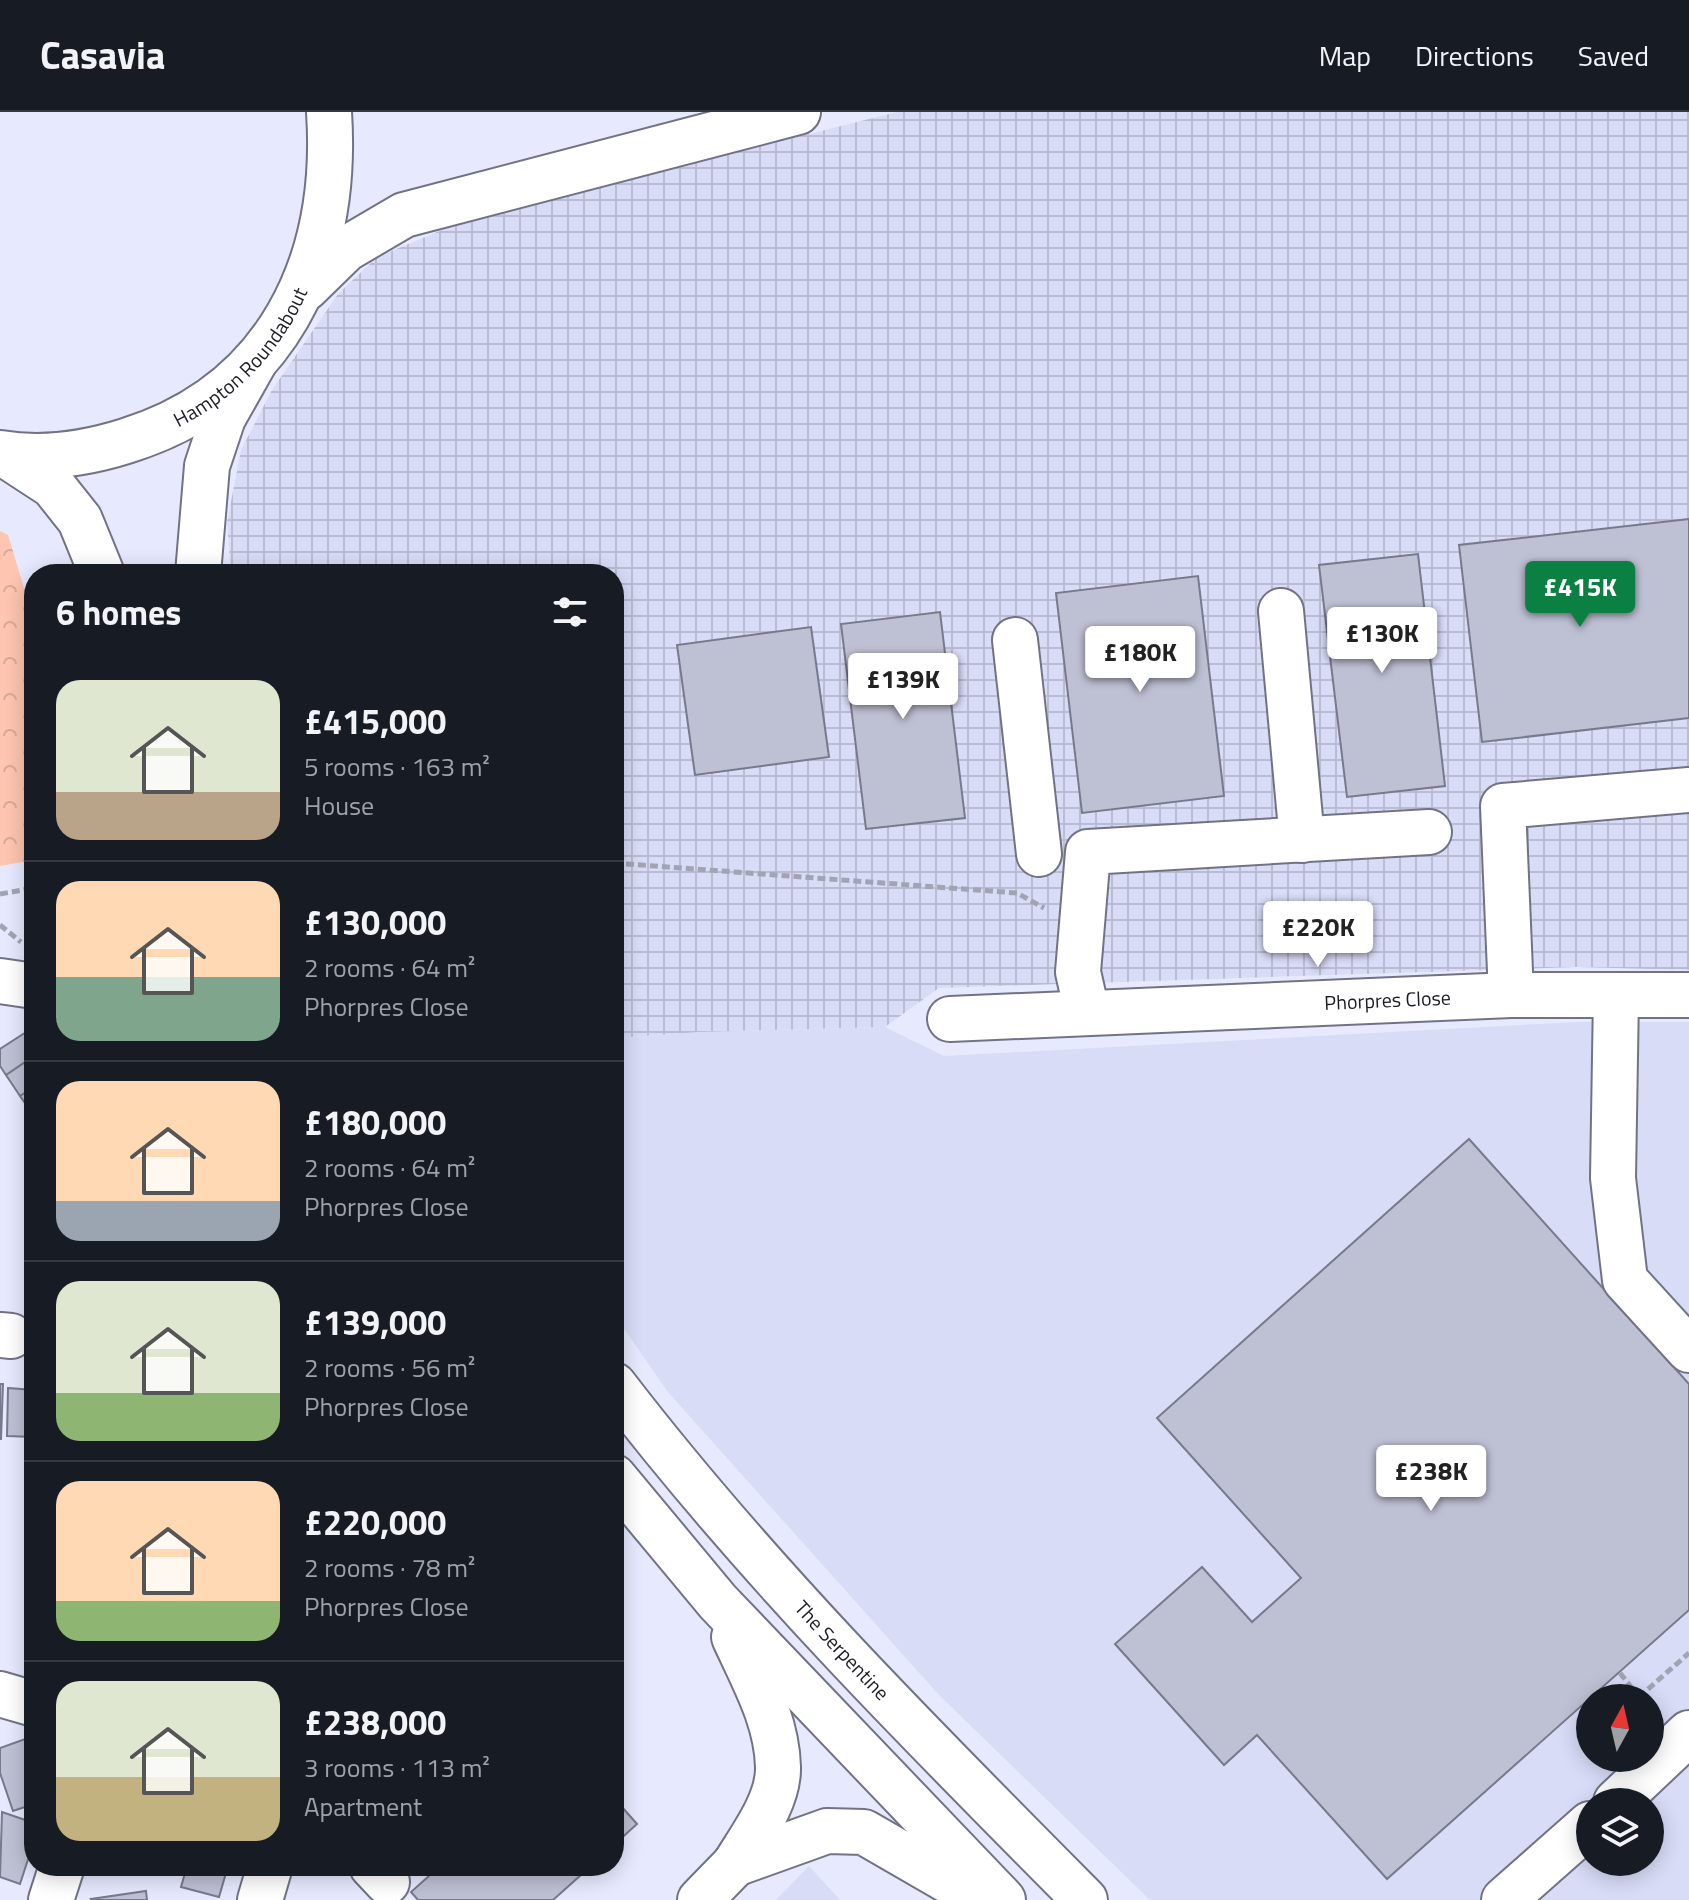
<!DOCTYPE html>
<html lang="en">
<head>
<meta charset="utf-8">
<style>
  :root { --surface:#171b24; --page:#20242c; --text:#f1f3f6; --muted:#9ea1a6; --line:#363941; --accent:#0b8043 }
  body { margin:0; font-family:"Titillium Web",sans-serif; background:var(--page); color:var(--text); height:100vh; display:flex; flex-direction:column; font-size:30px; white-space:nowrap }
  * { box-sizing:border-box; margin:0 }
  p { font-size:26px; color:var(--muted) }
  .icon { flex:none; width:44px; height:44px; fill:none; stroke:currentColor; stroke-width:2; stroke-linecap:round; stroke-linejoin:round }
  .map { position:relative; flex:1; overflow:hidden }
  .side { position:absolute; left:24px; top:452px; width:600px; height:1312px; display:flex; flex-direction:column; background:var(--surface); border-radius:32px; box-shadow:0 4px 20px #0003 }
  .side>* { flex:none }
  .needle { width:52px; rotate:8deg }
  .buttons { position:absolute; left:1576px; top:1572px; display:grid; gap:16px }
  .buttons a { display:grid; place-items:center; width:88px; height:88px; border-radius:50%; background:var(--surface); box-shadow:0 4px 20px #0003; font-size:40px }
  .price { position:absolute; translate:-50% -68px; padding:0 18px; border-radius:8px; background:#fff; color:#222; font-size:26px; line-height:52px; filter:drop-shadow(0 2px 4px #0008) }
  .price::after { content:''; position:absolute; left:50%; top:48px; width:24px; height:18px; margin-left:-12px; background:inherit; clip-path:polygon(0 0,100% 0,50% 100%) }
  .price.active { background:var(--accent); color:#fff }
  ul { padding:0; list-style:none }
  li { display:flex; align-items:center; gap:24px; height:200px; padding:0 32px }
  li+li { border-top:2px solid var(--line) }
  li span { display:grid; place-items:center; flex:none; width:224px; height:160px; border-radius:24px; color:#555 }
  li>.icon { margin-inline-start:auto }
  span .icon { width:96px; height:96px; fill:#fffc; stroke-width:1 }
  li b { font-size:34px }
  h2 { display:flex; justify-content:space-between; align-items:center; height:96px; padding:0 32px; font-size:34px }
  header { display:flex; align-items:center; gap:48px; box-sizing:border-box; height:112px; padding:0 40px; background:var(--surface); border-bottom:2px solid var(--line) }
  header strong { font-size:38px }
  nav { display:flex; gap:44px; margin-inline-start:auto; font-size:28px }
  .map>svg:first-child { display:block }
</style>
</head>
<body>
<header>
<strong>Casavia</strong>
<nav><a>Map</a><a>Directions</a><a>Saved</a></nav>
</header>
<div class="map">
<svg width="1689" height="1788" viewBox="0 0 1689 1788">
  <defs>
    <pattern id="industrial-grid" width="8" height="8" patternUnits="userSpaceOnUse" patternTransform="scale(2)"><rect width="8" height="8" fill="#d9dcf7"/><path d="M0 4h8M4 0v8" fill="none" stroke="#babcd3"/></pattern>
    <pattern id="forest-crowns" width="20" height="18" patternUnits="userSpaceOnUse" patternTransform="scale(2)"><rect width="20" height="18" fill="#fec5b0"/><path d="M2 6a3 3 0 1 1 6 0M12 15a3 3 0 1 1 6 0" fill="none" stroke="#d9a997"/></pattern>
  </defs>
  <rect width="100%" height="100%" fill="#e7eafe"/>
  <path fill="#d9dcf7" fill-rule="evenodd" d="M 1577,910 L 1689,910 L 1689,1788 L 1150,1788 L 939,1583 L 667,1279 L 614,1202 L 614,926 L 700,920 L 885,915 L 944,944 ZM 1590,1586 L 1650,1586 L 1650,1646 L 1590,1646 ZM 1590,1690 L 1650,1690 L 1650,1750 L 1590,1750 Z
    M 809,1754 L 840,1788 L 776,1788 Z"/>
  <path fill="url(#industrial-grid)" d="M 897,0 L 1689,0 L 1689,858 L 1577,855 L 939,876 L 885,915 L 700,920 L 614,926 L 614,462 L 231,462 L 227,410 L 241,338 L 272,278 L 338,182 L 377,145 L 466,108 Z"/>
  <path fill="url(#forest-crowns)" d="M 0,419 L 8,423 L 34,509 L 34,748 L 0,754 Z"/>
  <path fill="#bec0d4" stroke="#78798c" stroke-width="2" d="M 1689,407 L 1689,606 L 1482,630 L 1459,433 Z
    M 1418,442 L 1445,674 L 1347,685 L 1319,453 Z
    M 1198,464 L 1224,684 L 1082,701 L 1056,481 Z
    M 940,500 L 965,706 L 866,717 L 841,512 Z
    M 811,515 L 829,645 L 695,663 L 677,533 Z
    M 34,915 L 34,944 L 6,963 L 0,954 L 0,937 Z
    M 34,944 L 34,975 L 20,984 L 6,963 Z
    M 34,975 L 34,1004 L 20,984 Z
    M 1469,1027 L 1689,1272 L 1689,1498 L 1387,1767 L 1257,1623 L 1224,1653 L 1115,1532 L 1202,1455 L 1252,1510 L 1301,1466 L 1157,1306 Z
    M 0,1272 L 3,1272 L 1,1327 L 0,1327 Z
    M 8,1276 L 34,1278 L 34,1325 L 7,1324 Z
    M 28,1626 L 34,1644 L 34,1692 L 13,1699 L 0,1661 L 0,1636 Z
    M 614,1686 L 637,1712 L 614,1733 Z
    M 2,1700 L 34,1711 L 34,1729 L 20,1772 L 0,1765 Z
    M 187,1754 L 228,1754 L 219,1785 L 181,1775 Z
    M 440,1754 L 591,1754 L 553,1788 L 418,1788 L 411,1780 Z
    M 146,1779 L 147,1788 L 92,1788 L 91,1787 Z"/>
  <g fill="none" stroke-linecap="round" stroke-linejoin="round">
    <g stroke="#717385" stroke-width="48">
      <g id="minor">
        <path d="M 1281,499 L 1302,728"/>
        <path d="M 1015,528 L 1039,742"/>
        <path d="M 0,869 L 34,874"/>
        <path d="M 1511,883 L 1503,694 L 1689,678"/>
        <path d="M 1616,884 L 1613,1066 L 1625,1168 L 1689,1238"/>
        <path d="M 1087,900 L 1078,860 L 1088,740 L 1429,720"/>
        <path id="s1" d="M 950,907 L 1511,883 L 1689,883"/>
        <path d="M 0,1223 L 11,1224"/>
        <path d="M 0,1582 L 34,1592"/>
        <path d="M 1616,1690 L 1689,1621"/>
        <path d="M 372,1754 L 387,1770"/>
        <path d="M 51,1788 L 62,1754"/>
        <path d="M 260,1788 L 270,1754"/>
        <path d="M 700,1788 L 735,1752"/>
        <path d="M 1504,1788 L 1590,1712"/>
      </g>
    </g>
    <g stroke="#717385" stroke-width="48">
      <g id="major">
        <path d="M 4,342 L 53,374 L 80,408 L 102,462"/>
        <path d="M 198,462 L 207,354 L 223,306 L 254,251"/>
        <path id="s2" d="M 614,1273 C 756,1458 921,1623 1085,1788"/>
        <path d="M 614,1365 L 718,1490 L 1003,1788"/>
        <path d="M 734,1525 C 753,1567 777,1608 778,1655 C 779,1689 751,1725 735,1752"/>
        <path d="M 735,1752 L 827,1719 L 864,1720 L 980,1787"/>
      </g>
    </g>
    <g stroke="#717385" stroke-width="48">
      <g id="highway">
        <path d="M 306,176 L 346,137 L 404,103 L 798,0"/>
        <path id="s3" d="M 0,341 C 43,348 85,342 126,329 C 277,282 339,151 329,0"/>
      </g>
    </g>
    <path stroke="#a2a4b3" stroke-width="5" stroke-dasharray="8 4" stroke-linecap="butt" d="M 614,751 L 1017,781 L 1044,796
      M 0,782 L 34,776
      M 0,813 L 21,830
      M 1620,1561 L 1639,1585
      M 1639,1585 L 1689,1541"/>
    <use href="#minor" stroke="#fff" stroke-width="44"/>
    <use href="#major" stroke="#fff" stroke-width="44"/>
    <use href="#highway" stroke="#fff" stroke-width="44"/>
  </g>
  <g text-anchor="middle" stroke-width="6" stroke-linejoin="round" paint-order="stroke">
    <g font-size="20" fill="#1c1c23" stroke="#fff">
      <text dy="7" stroke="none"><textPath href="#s3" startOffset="274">Hampton Roundabout</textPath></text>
      <text dy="7" stroke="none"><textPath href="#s1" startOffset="438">Phorpres Close</textPath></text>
      <text dy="7" stroke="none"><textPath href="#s2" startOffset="350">The Serpentine</textPath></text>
    </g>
  </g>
</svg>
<div class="buttons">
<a><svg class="needle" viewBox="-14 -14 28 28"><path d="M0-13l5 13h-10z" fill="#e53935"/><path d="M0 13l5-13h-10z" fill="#9ea1a6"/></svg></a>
<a><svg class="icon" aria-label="layers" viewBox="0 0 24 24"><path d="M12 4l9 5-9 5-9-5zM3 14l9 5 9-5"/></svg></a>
</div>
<b class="price active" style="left:1580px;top:517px">£415K</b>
<b class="price" style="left:1382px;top:563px">£130K</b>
<b class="price" style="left:1140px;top:582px">£180K</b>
<b class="price" style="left:903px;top:609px">£139K</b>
<b class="price" style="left:1318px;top:857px">£220K</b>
<b class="price" style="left:1431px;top:1401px">£238K</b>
<section class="side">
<h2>6 homes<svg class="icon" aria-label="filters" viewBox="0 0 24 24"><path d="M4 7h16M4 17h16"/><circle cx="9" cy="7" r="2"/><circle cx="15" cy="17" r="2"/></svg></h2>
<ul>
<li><span style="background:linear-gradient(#dfe7d0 70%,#b9a48a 0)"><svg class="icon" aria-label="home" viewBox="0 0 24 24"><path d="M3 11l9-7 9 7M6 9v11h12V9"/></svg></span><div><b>£415,000</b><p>5 rooms · 163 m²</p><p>House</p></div></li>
<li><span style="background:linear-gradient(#ffd9b3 60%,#7fa58c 0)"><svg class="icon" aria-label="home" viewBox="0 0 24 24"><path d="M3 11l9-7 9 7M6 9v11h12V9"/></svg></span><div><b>£130,000</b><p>2 rooms · 64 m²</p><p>Phorpres Close</p></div></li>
<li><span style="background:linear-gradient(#ffd9b3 75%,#9aa5b1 0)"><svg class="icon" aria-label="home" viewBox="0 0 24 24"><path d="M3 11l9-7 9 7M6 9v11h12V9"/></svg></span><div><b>£180,000</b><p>2 rooms · 64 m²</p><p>Phorpres Close</p></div></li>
<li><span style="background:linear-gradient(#dfe7d0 70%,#8fb573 0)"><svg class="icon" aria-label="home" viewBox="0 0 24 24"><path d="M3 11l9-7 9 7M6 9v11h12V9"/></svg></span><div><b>£139,000</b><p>2 rooms · 56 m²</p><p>Phorpres Close</p></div></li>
<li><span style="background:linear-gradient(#ffd9b3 75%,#8fb573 0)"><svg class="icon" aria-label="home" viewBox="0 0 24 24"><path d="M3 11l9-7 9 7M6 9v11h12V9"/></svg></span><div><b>£220,000</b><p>2 rooms · 78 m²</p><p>Phorpres Close</p></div></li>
<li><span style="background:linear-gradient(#dfe7d0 60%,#c2b280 0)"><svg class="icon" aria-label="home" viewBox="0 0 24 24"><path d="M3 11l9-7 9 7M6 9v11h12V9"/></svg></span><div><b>£238,000</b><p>3 rooms · 113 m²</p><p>Apartment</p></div></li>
</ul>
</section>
</div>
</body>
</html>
